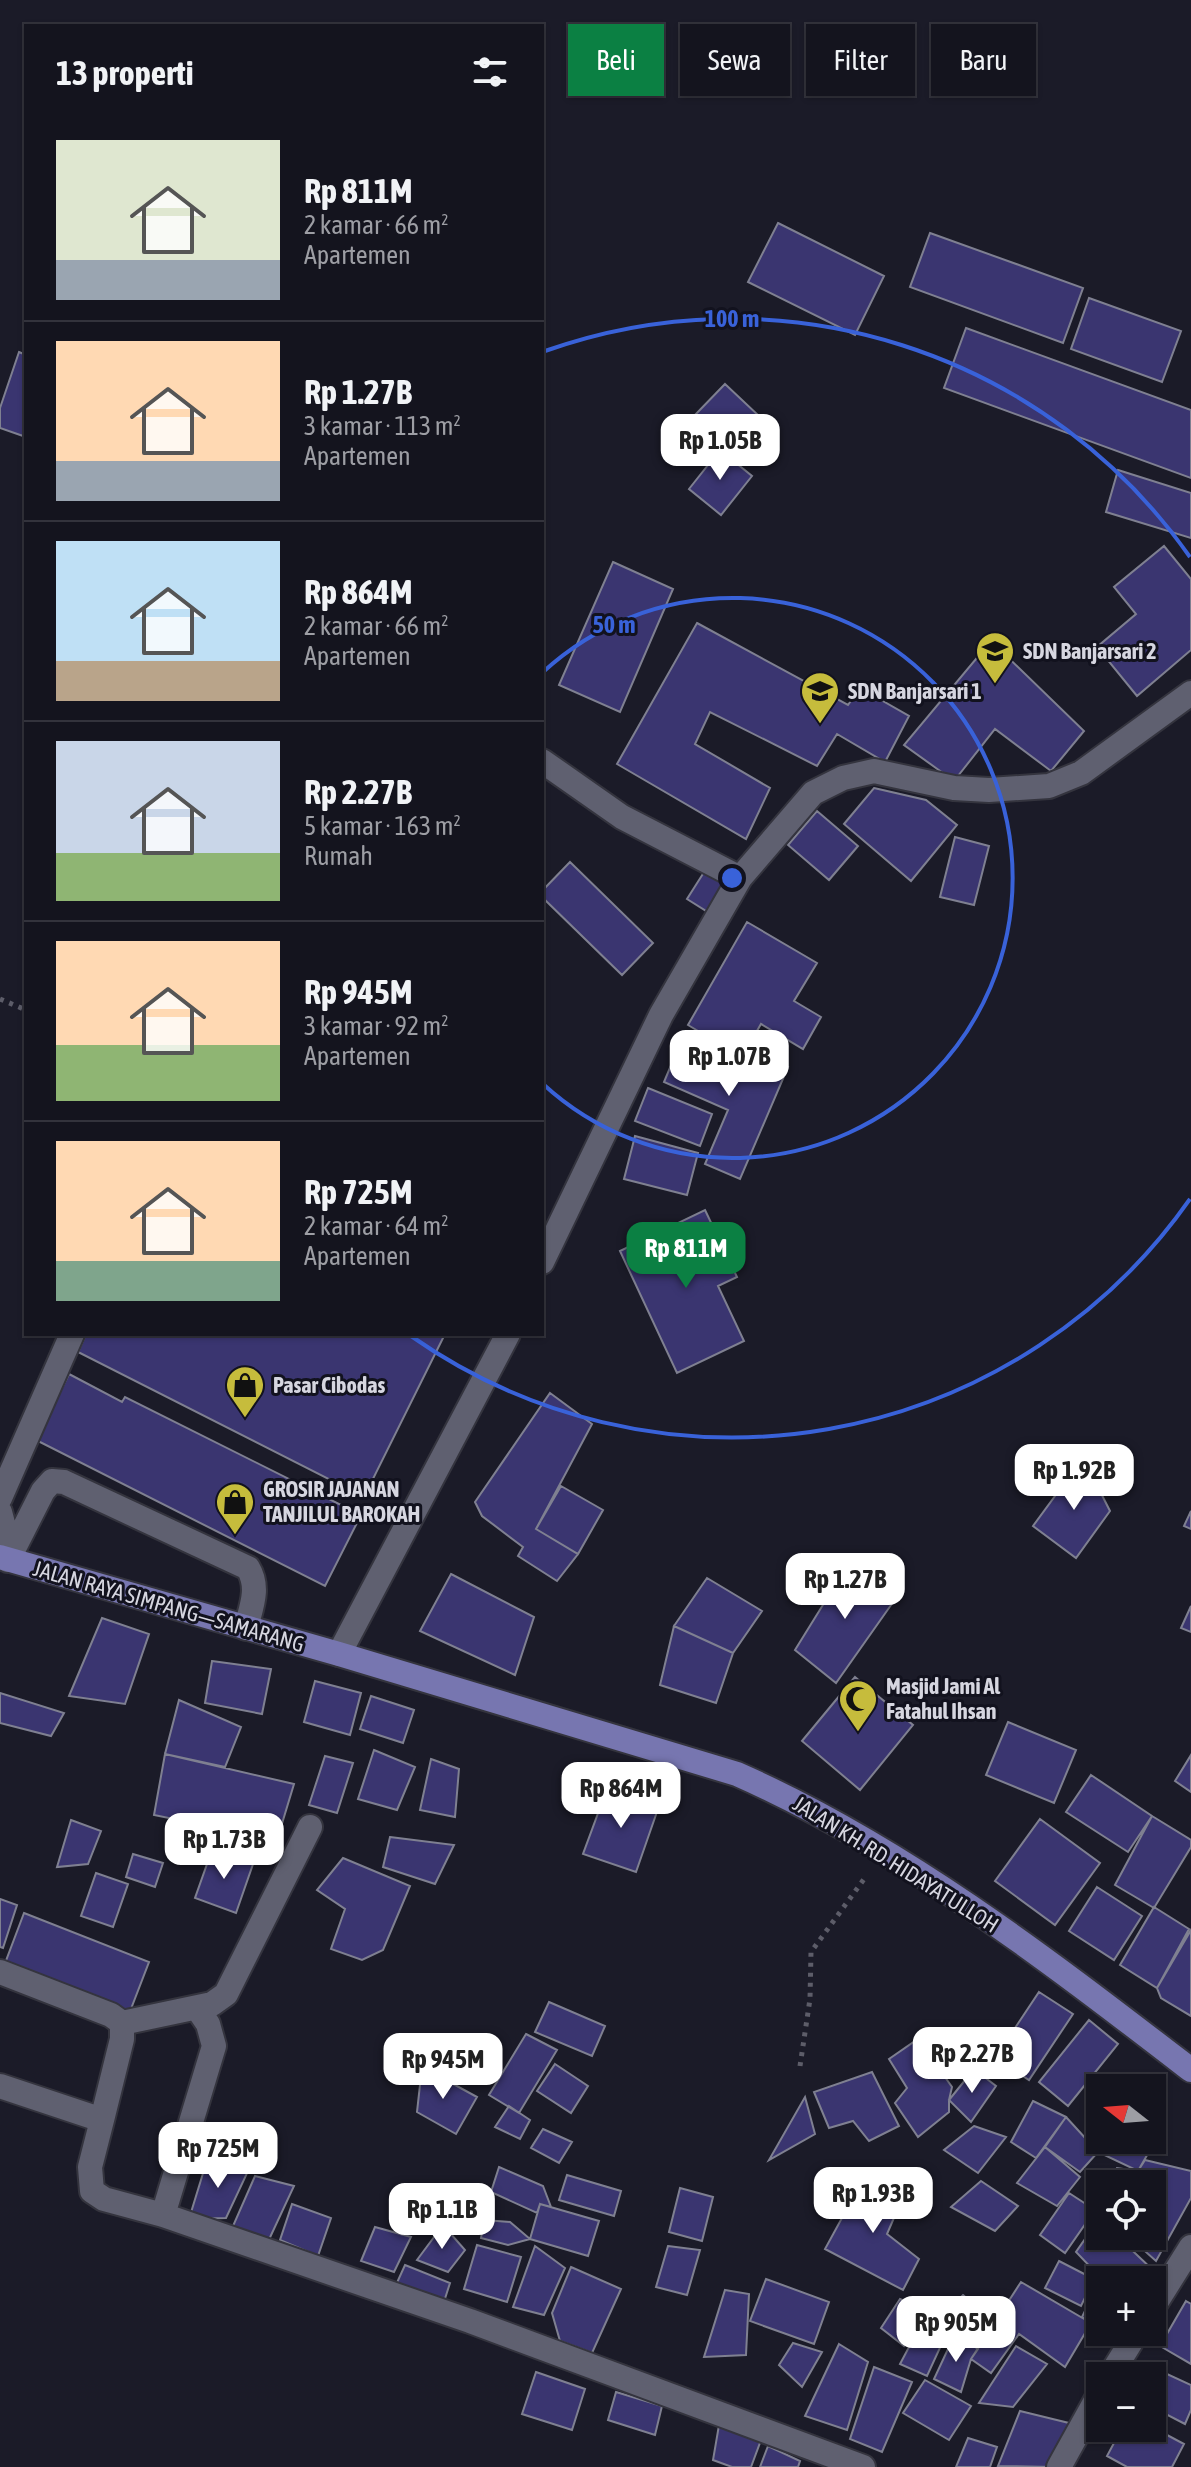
<!DOCTYPE html>
<html lang="id">
<head>
<meta charset="utf-8">
<style>
  :root { --surface:#14141e; --page:#1d1d27; --text:#f1f3f6; --muted:#9d9ea4; --line:#33333c; --accent:#0b8043 }
  body { margin:0; font-family:"Asap Condensed",sans-serif; background:var(--page); color:var(--text); height:100vh; display:flex; flex-direction:column; font-size:30px; white-space:nowrap }
  * { box-sizing:border-box; margin:0 }
  p { font-size:26px; color:var(--muted) }
  .icon { flex:none; width:44px; height:44px; fill:none; stroke:currentColor; stroke-width:2; stroke-linecap:round; stroke-linejoin:round }
  .map { position:relative; flex:1; overflow:hidden }
  .panel { position:absolute; left:24px; top:24px; width:520px; height:1312px; display:flex; flex-direction:column; background:var(--surface); border-radius:0px; box-shadow:0 2px 6px #0004,0 0 0 2px var(--line) }
  .panel>* { flex:none }
  .guide { position:absolute; left:568px; top:24px; width:502px; height:72px; display:flex; gap:16px }
  .needle { width:52px; rotate:287deg }
  .fabs { position:absolute; left:1086px; top:2074px; display:grid; gap:16px }
  .fabs a { display:grid; place-items:center; width:80px; height:80px; border-radius:0px; background:var(--surface); box-shadow:0 2px 6px #0004,0 0 0 2px var(--line); font-size:40px }
  .price { position:absolute; translate:-50% -68px; padding:0 18px; border-radius:16px; background:#fff; color:#222; font-size:26px; line-height:52px; filter:drop-shadow(0 2px 4px #0008) }
  .price::after { content:''; position:absolute; left:50%; top:48px; width:24px; height:18px; margin-left:-12px; background:inherit; clip-path:polygon(0 0,100% 0,50% 100%) }
  .price.on { background:var(--accent); color:#fff }
  ul { padding:0; list-style:none }
  li { display:flex; align-items:center; gap:24px; height:200px; padding:0 32px }
  li+li { border-top:2px solid var(--line) }
  li span { display:grid; place-items:center; flex:none; width:224px; height:160px; border-radius:0px; color:#555 }
  li>.icon { margin-inline-start:auto }
  span .icon { width:96px; height:96px; fill:#fffc; stroke-width:1 }
  li b { font-size:34px }
  h2 { display:flex; justify-content:space-between; align-items:center; height:96px; padding:0 32px; font-size:34px }
  .pill { padding:0 28px; border-radius:0px; background:var(--surface); box-shadow:0 2px 6px #0004,0 0 0 2px var(--line); font-size:28px; line-height:72px }
  .pill.on { background:var(--accent); color:#fff }
  .map>svg:first-child { display:block }
</style>
</head>
<body>
<div class="map">
<svg width="1191" height="2467" viewBox="0 0 1191 2467">
  <rect width="100%" height="100%" fill="#1b1b28"/>
  <path fill="#3a3570" stroke="#7f8091" stroke-width="2" d="M 778,223 L 884,276 L 855,335 L 748,282 Z
    M 930,233 L 1083,288 L 1063,343 L 910,287 Z
    M 1089,298 L 1181,331 L 1162,382 L 1071,349 Z
    M 966,328 L 1191,410 L 1191,478 L 944,388 Z
    M 19,352 L 26,355 L 26,437 L 0,428 L 0,408 Z
    M 725,384 L 759,416 L 728,449 L 694,416 Z
    M 720,450 L 752,476 L 721,515 L 689,489 Z
    M 1118,470 L 1191,493 L 1191,538 L 1106,512 Z
    M 1164,546 L 1191,579 L 1191,650 L 1137,696 L 1097,647 L 1136,614 L 1114,587 Z
    M 613,562 L 673,589 L 620,712 L 559,685 Z
    M 697,623 L 848,705 L 860,688 L 909,716 L 885,762 L 837,734 L 817,766 L 710,712 L 695,744 L 770,788 L 746,839 L 617,764 Z
    M 991,641 L 1084,731 L 1051,771 L 995,729 L 954,781 L 904,745 Z
    M 874,788 L 926,800 L 957,825 L 911,881 L 844,824 Z
    M 817,811 L 858,846 L 829,880 L 788,845 Z
    M 955,837 L 989,846 L 974,905 L 940,897 Z
    M 570,862 L 653,943 L 622,975 L 542,897 L 542,891 Z
    M 706,869 L 729,883 L 711,914 L 687,899 Z
    M 747,922 L 817,963 L 794,1001 L 821,1017 L 803,1049 L 761,1024 L 742,1057 L 688,1025 Z
    M 682,1039 L 744,1066 L 750,1051 L 788,1067 L 740,1179 L 705,1164 L 728,1110 L 664,1082 Z
    M 648,1088 L 712,1114 L 700,1146 L 635,1121 Z
    M 635,1136 L 698,1153 L 687,1195 L 624,1179 Z
    M 705,1210 L 737,1277 L 718,1286 L 744,1341 L 677,1373 L 620,1251 Z
    M 86,1334 L 445,1334 L 364,1497 L 78,1352 Z
    M 69,1374 L 122,1402 L 125,1397 L 361,1515 L 325,1586 L 36,1440 Z
    M 550,1393 L 592,1424 L 536,1529 L 578,1554 L 557,1581 L 518,1556 L 523,1547 L 482,1516 L 475,1502 Z
    M 1083,1458 L 1110,1511 L 1076,1558 L 1033,1526 Z
    M 561,1486 L 603,1510 L 578,1554 L 536,1529 Z
    M 1191,1511 L 1191,1529 L 1184,1526 Z
    M 852,1558 L 896,1598 L 836,1683 L 795,1650 Z
    M 451,1574 L 534,1617 L 515,1675 L 420,1631 Z
    M 707,1578 L 762,1611 L 733,1653 L 674,1626 Z
    M 1191,1606 L 1191,1632 L 1181,1628 Z
    M 102,1618 L 149,1634 L 125,1704 L 69,1696 Z
    M 674,1626 L 733,1653 L 716,1703 L 660,1685 Z
    M 212,1661 L 271,1669 L 262,1714 L 205,1703 Z
    M 855,1677 L 913,1725 L 860,1790 L 802,1741 Z
    M 315,1681 L 361,1693 L 350,1735 L 304,1722 Z
    M 0,1693 L 64,1713 L 51,1736 L 0,1723 Z
    M 371,1696 L 414,1710 L 403,1743 L 360,1729 Z
    M 179,1700 L 241,1727 L 225,1767 L 165,1754 Z
    M 1008,1722 L 1076,1750 L 1054,1803 L 986,1775 Z
    M 374,1750 L 415,1767 L 397,1810 L 358,1799 Z
    M 165,1754 L 294,1784 L 277,1840 L 154,1815 Z
    M 1191,1755 L 1191,1792 L 1175,1781 Z
    M 325,1756 L 353,1763 L 337,1813 L 309,1805 Z
    M 431,1759 L 459,1769 L 455,1817 L 420,1810 Z
    M 1091,1775 L 1152,1816 L 1128,1852 L 1066,1812 Z
    M 607,1789 L 659,1806 L 636,1872 L 583,1854 Z
    M 1152,1816 L 1191,1840 L 1191,1847 L 1154,1908 L 1115,1885 Z
    M 1040,1819 L 1100,1863 L 1055,1925 L 995,1881 Z
    M 71,1820 L 101,1831 L 88,1864 L 57,1867 Z
    M 390,1837 L 454,1845 L 435,1884 L 383,1867 Z
    M 212,1850 L 253,1864 L 236,1913 L 195,1898 Z
    M 133,1854 L 163,1863 L 155,1887 L 126,1877 Z
    M 343,1858 L 410,1886 L 383,1950 L 362,1960 L 331,1949 L 345,1909 L 317,1890 Z
    M 96,1873 L 128,1884 L 113,1927 L 81,1916 Z
    M 1097,1887 L 1142,1916 L 1114,1960 L 1069,1931 Z
    M 0,1899 L 17,1905 L 3,1948 L 0,1947 Z
    M 1154,1907 L 1189,1929 L 1157,1988 L 1120,1965 Z
    M 24,1913 L 149,1962 L 129,2014 L 4,1966 Z
    M 1191,1930 L 1191,2016 L 1161,1998 L 1157,1988 Z
    M 1039,1992 L 1073,2014 L 1029,2080 L 995,2058 Z
    M 549,2002 L 605,2026 L 592,2056 L 535,2032 Z
    M 1089,2020 L 1118,2044 L 1068,2106 L 1039,2082 Z
    M 962,2029 L 981,2050 L 955,2076 L 926,2041 Z
    M 526,2034 L 557,2050 L 519,2113 L 489,2095 Z
    M 918,2039 L 952,2087 L 949,2100 L 949,2112 L 918,2137 L 895,2103 L 907,2088 L 889,2059 Z
    M 555,2064 L 588,2086 L 571,2113 L 537,2091 Z
    M 422,2067 L 477,2097 L 456,2134 L 417,2112 Z
    M 974,2069 L 996,2086 L 971,2122 L 949,2100 Z
    M 872,2072 L 899,2126 L 869,2141 L 853,2121 L 829,2128 L 814,2092 Z
    M 805,2097 L 815,2134 L 769,2160 Z
    M 1033,2101 L 1066,2117 L 1036,2158 L 1011,2142 Z
    M 509,2106 L 530,2120 L 520,2139 L 495,2127 Z
    M 1066,2117 L 1098,2152 L 1080,2172 L 1045,2147 Z
    M 974,2126 L 1006,2137 L 978,2173 L 944,2150 Z
    M 1152,2126 L 1162,2129 L 1138,2171 L 1098,2152 L 1101,2140 L 1152,2140 Z
    M 543,2129 L 572,2142 L 559,2163 L 531,2148 Z
    M 1045,2147 L 1080,2177 L 1057,2206 L 1017,2183 Z
    M 208,2157 L 249,2169 L 226,2218 L 189,2219 Z
    M 1145,2160 L 1191,2171 L 1191,2198 L 1156,2261 L 1128,2236 L 1152,2236 L 1152,2184 L 1111,2184 L 1117,2168 L 1138,2171 Z
    M 499,2167 L 543,2186 L 551,2207 L 540,2204 L 537,2213 L 491,2192 Z
    M 866,2174 L 903,2197 L 887,2234 L 919,2259 L 903,2290 L 825,2249 Z
    M 567,2175 L 621,2191 L 614,2216 L 559,2200 Z
    M 255,2176 L 294,2186 L 266,2246 L 233,2226 Z
    M 981,2181 L 1018,2206 L 995,2231 L 951,2207 Z
    M 680,2188 L 713,2197 L 702,2241 L 669,2232 Z
    M 1069,2193 L 1095,2210 L 1065,2253 L 1040,2235 Z
    M 292,2204 L 331,2218 L 318,2256 L 280,2240 Z
    M 540,2204 L 599,2221 L 588,2256 L 530,2239 Z
    M 1099,2219 L 1100,2236 L 1117,2236 L 1156,2273 L 1152,2281 L 1100,2280 L 1100,2327 L 1082,2317 L 1101,2278 L 1076,2252 Z
    M 484,2220 L 510,2222 L 530,2239 L 508,2245 L 481,2238 Z
    M 443,2225 L 465,2250 L 448,2272 L 417,2260 Z
    M 375,2227 L 411,2237 L 394,2272 L 361,2261 Z
    M 477,2245 L 521,2257 L 507,2302 L 464,2289 Z
    M 535,2246 L 565,2268 L 544,2315 L 513,2307 Z
    M 668,2246 L 700,2250 L 687,2295 L 656,2287 Z
    M 1059,2261 L 1094,2279 L 1081,2306 L 1045,2288 Z
    M 405,2265 L 450,2283 L 442,2308 L 395,2287 Z
    M 571,2267 L 621,2289 L 592,2353 L 560,2341 L 552,2313 Z
    M 766,2279 L 829,2302 L 814,2344 L 750,2321 Z
    M 1021,2282 L 1091,2323 L 1065,2367 L 1019,2334 L 991,2373 L 971,2359 Z
    M 725,2290 L 749,2294 L 746,2355 L 704,2357 Z
    M 963,2295 L 987,2316 L 976,2340 L 942,2316 Z
    M 900,2299 L 925,2311 L 904,2346 L 881,2328 Z
    M 1186,2301 L 1191,2304 L 1191,2364 L 1160,2346 Z
    M 926,2315 L 950,2326 L 927,2376 L 900,2364 Z
    M 955,2334 L 978,2349 L 971,2359 L 961,2392 L 934,2379 Z
    M 793,2343 L 822,2352 L 802,2387 L 779,2365 Z
    M 839,2344 L 868,2362 L 847,2430 L 805,2416 Z
    M 1016,2346 L 1047,2364 L 1013,2407 L 979,2403 Z
    M 1141,2362 L 1191,2385 L 1191,2410 L 1185,2424 L 1152,2407 L 1152,2376 L 1135,2376 Z
    M 874,2367 L 912,2382 L 882,2452 L 850,2439 Z
    M 536,2372 L 585,2389 L 572,2430 L 522,2414 Z
    M 925,2380 L 971,2406 L 949,2440 L 903,2413 Z
    M 616,2392 L 662,2406 L 655,2435 L 608,2420 Z
    M 1020,2411 L 1069,2423 L 1052,2467 L 998,2466 Z
    M 719,2425 L 761,2440 L 751,2467 L 732,2467 L 713,2460 Z
    M 1152,2427 L 1184,2444 L 1172,2467 L 1127,2467 L 1107,2456 L 1122,2428 Z
    M 968,2438 L 997,2447 L 990,2467 L 956,2467 Z
    M 768,2446 L 800,2461 L 798,2467 L 760,2467 Z"/>
  <g fill="none" stroke-linecap="round" stroke-linejoin="round">
    <g stroke="#34343e" stroke-width="28">
      <path id="minor" d="M 542,761 L 622,817 L 740,878
        M 542,1262 L 661,1015 L 740,878 L 813,793 L 843,778 L 874,771 L 954,788 L 989,790 L 1049,786 L 1081,773 L 1191,693
        M 0,1498 L 72,1334
        M 0,1512 L 5,1531 L 8,1560
        M 8,1560 L 43,1491 L 52,1481 L 64,1482 L 248,1568 C 260,1588 251,1607 246,1628
        M 339,1654 L 508,1334
        M 0,1972 L 111,2015 L 122,2023 L 122,2039 L 102,2120
        M 122,2023 L 212,2004 L 226,1994 L 310,1827
        M 0,2086 L 102,2120 L 90,2167 L 92,2191 L 104,2199 L 163,2215 L 470,2321 L 863,2467
        M 163,2215 L 214,2046 L 208,2024 L 197,2008
        M 1152,2309 L 1191,2247
        M 1110,2376 L 1137,2332
        M 1059,2467 L 1100,2393"/>
    </g>
    <g stroke="#34343e" stroke-width="28">
      <path id="major" d="M 0,1557 L 339,1654 L 737,1774 C 902,1847 1048,1960 1191,2070"/>
    </g>
    <path stroke="#5d5d69" stroke-width="5" stroke-dasharray="4 6" stroke-linecap="butt" d="M 0,999 L 26,1010
      M 800,2066 L 810,1999 L 811,1952 L 867,1875"/>
    <use href="#minor" stroke="#5f6070" stroke-width="24"/>
    <use href="#major" stroke="#7776b0" stroke-width="24"/>
  </g>
  <g fill="none" stroke="#3962d9" stroke-width="4">
    <path d="M543 672A280 280 0 1 1 543 1084"/>
    <path d="M1190 1199A559 559 0 0 1 411 1336M545 351A559 559 0 0 1 1190 557"/>
  </g>
  <defs>
    <g id="school-pin" transform="scale(2)"><path d="M0 17L-7.5 6A9.5 9.5 0 1 1 7.5 6Z" fill="#c6bc3c" stroke="#12121e"/><path d="M0-5L7-2L0 1L-7-2ZM-4 1L0 2.5L4 1V4Q0 6-4 4Z" fill="#111"/></g>
    <g id="shop-pin" transform="scale(2)"><path d="M0 17L-7.5 6A9.5 9.5 0 1 1 7.5 6Z" fill="#c6bc3c" stroke="#12121e"/><path d="M-5-2.5h2.3a2.7 3.5 0 0 1 5.4 0H5L5.5 6h-11ZM-1.5-2.5h3a1.5 2.3 0 0 0-3 0Z" fill="#111"/></g>
    <g id="mosque-pin" transform="scale(2)"><path d="M0 17L-7.5 6A9.5 9.5 0 1 1 7.5 6Z" fill="#c6bc3c" stroke="#12121e"/><path d="M3.5-4.9A6 6 0 1 0 3.5 4.9A5 5 0 1 1 3.5-4.9Z" fill="#111"/></g>
  </defs>
  <g fill-rule="evenodd">
    <use href="#school-pin" x="995" y="651"/>
    <use href="#school-pin" x="820" y="691"/>
    <use href="#shop-pin" x="245" y="1385"/>
    <use href="#shop-pin" x="235" y="1502"/>
    <use href="#mosque-pin" x="858" y="1699"/>
  </g>
  <g text-anchor="middle" stroke-width="6" stroke-linejoin="round" paint-order="stroke">
    <g font-size="22" font-weight="bold" fill="#d6d6e0" stroke="#12121e" text-anchor="start">
      <text x="1023" y="659">SDN Banjarsari 2</text>
      <text x="848" y="699">SDN Banjarsari 1</text>
      <text x="273" y="1393">Pasar Cibodas</text>
      <text x="263" y="1497">GROSIR JAJANAN<tspan x="263" dy="25">TANJILUL BAROKAH</tspan></text>
      <text x="886" y="1694">Masjid Jami Al<tspan x="886" dy="25">Fatahul Ihsan</tspan></text>
    </g>
    <g font-size="22" fill="#d6d6e0" stroke="#12121e">
      <text transform="translate(169 1606) rotate(16)" y="8">JALAN RAYA SIMPANG—SAMARANG</text>
      <text transform="translate(896 1864) rotate(32)" y="8">JALAN KH. RD. HIDAYATULLOH</text>
    </g>
  </g>
  <circle cx="732" cy="878" r="12" fill="#3962d9" stroke="#12121e" stroke-width="4"/>
  <g font-size="24" text-anchor="middle" font-weight="bold" fill="#3962d9" stroke="#12121e" stroke-width="6" stroke-linejoin="round" paint-order="stroke">
    <text x="732" y="327">100 m</text>
    <text x="614" y="633">50 m</text>
  </g>
</svg>
<div class="fabs">
<a><svg class="needle" viewBox="-14 -14 28 28"><path d="M0-13l5 13h-10z" fill="#e53935"/><path d="M0 13l5-13h-10z" fill="#9d9ea4"/></svg></a>
<a><svg class="icon" aria-label="locate" viewBox="0 0 24 24"><circle cx="12" cy="12" r="6"/><path d="M12 2v4M12 18v4M2 12h4M18 12h4"/></svg></a>
<a>+</a>
<a>−</a>
</div>
<b class="price" style="left:720px;top:482px">Rp 1.05B</b>
<b class="price" style="left:729px;top:1098px">Rp 1.07B</b>
<b class="price on" style="left:686px;top:1290px">Rp 811M</b>
<b class="price" style="left:1074px;top:1512px">Rp 1.92B</b>
<b class="price" style="left:845px;top:1621px">Rp 1.27B</b>
<b class="price" style="left:621px;top:1830px">Rp 864M</b>
<b class="price" style="left:224px;top:1881px">Rp 1.73B</b>
<b class="price" style="left:972px;top:2095px">Rp 2.27B</b>
<b class="price" style="left:443px;top:2101px">Rp 945M</b>
<b class="price" style="left:218px;top:2190px">Rp 725M</b>
<b class="price" style="left:873px;top:2235px">Rp 1.93B</b>
<b class="price" style="left:442px;top:2251px">Rp 1.1B</b>
<b class="price" style="left:956px;top:2364px">Rp 905M</b>
<div class="guide">
<a class="pill on">Beli</a>
<a class="pill">Sewa</a>
<a class="pill">Filter</a>
<a class="pill">Baru</a>
</div>
<section class="panel">
<h2>13 properti<svg class="icon" aria-label="filters" viewBox="0 0 24 24"><path d="M4 7h16M4 17h16"/><circle cx="9" cy="7" r="2"/><circle cx="15" cy="17" r="2"/></svg></h2>
<ul>
<li><span style="background:linear-gradient(#dfe7d0 75%,#9aa5b1 0)"><svg class="icon" aria-label="home" viewBox="0 0 24 24"><path d="M3 11l9-7 9 7M6 9v11h12V9"/></svg></span><div><b>Rp 811M</b><p>2 kamar · 66 m²</p><p>Apartemen</p></div></li>
<li><span style="background:linear-gradient(#ffd9b3 75%,#9aa5b1 0)"><svg class="icon" aria-label="home" viewBox="0 0 24 24"><path d="M3 11l9-7 9 7M6 9v11h12V9"/></svg></span><div><b>Rp 1.27B</b><p>3 kamar · 113 m²</p><p>Apartemen</p></div></li>
<li><span style="background:linear-gradient(#bfe0f5 75%,#b9a48a 0)"><svg class="icon" aria-label="home" viewBox="0 0 24 24"><path d="M3 11l9-7 9 7M6 9v11h12V9"/></svg></span><div><b>Rp 864M</b><p>2 kamar · 66 m²</p><p>Apartemen</p></div></li>
<li><span style="background:linear-gradient(#c9d6e8 70%,#8fb573 0)"><svg class="icon" aria-label="home" viewBox="0 0 24 24"><path d="M3 11l9-7 9 7M6 9v11h12V9"/></svg></span><div><b>Rp 2.27B</b><p>5 kamar · 163 m²</p><p>Rumah</p></div></li>
<li><span style="background:linear-gradient(#ffd9b3 65%,#8fb573 0)"><svg class="icon" aria-label="home" viewBox="0 0 24 24"><path d="M3 11l9-7 9 7M6 9v11h12V9"/></svg></span><div><b>Rp 945M</b><p>3 kamar · 92 m²</p><p>Apartemen</p></div></li>
<li><span style="background:linear-gradient(#ffd9b3 75%,#7fa58c 0)"><svg class="icon" aria-label="home" viewBox="0 0 24 24"><path d="M3 11l9-7 9 7M6 9v11h12V9"/></svg></span><div><b>Rp 725M</b><p>2 kamar · 64 m²</p><p>Apartemen</p></div></li>
</ul>
</section>
</div>
</body>
</html>
